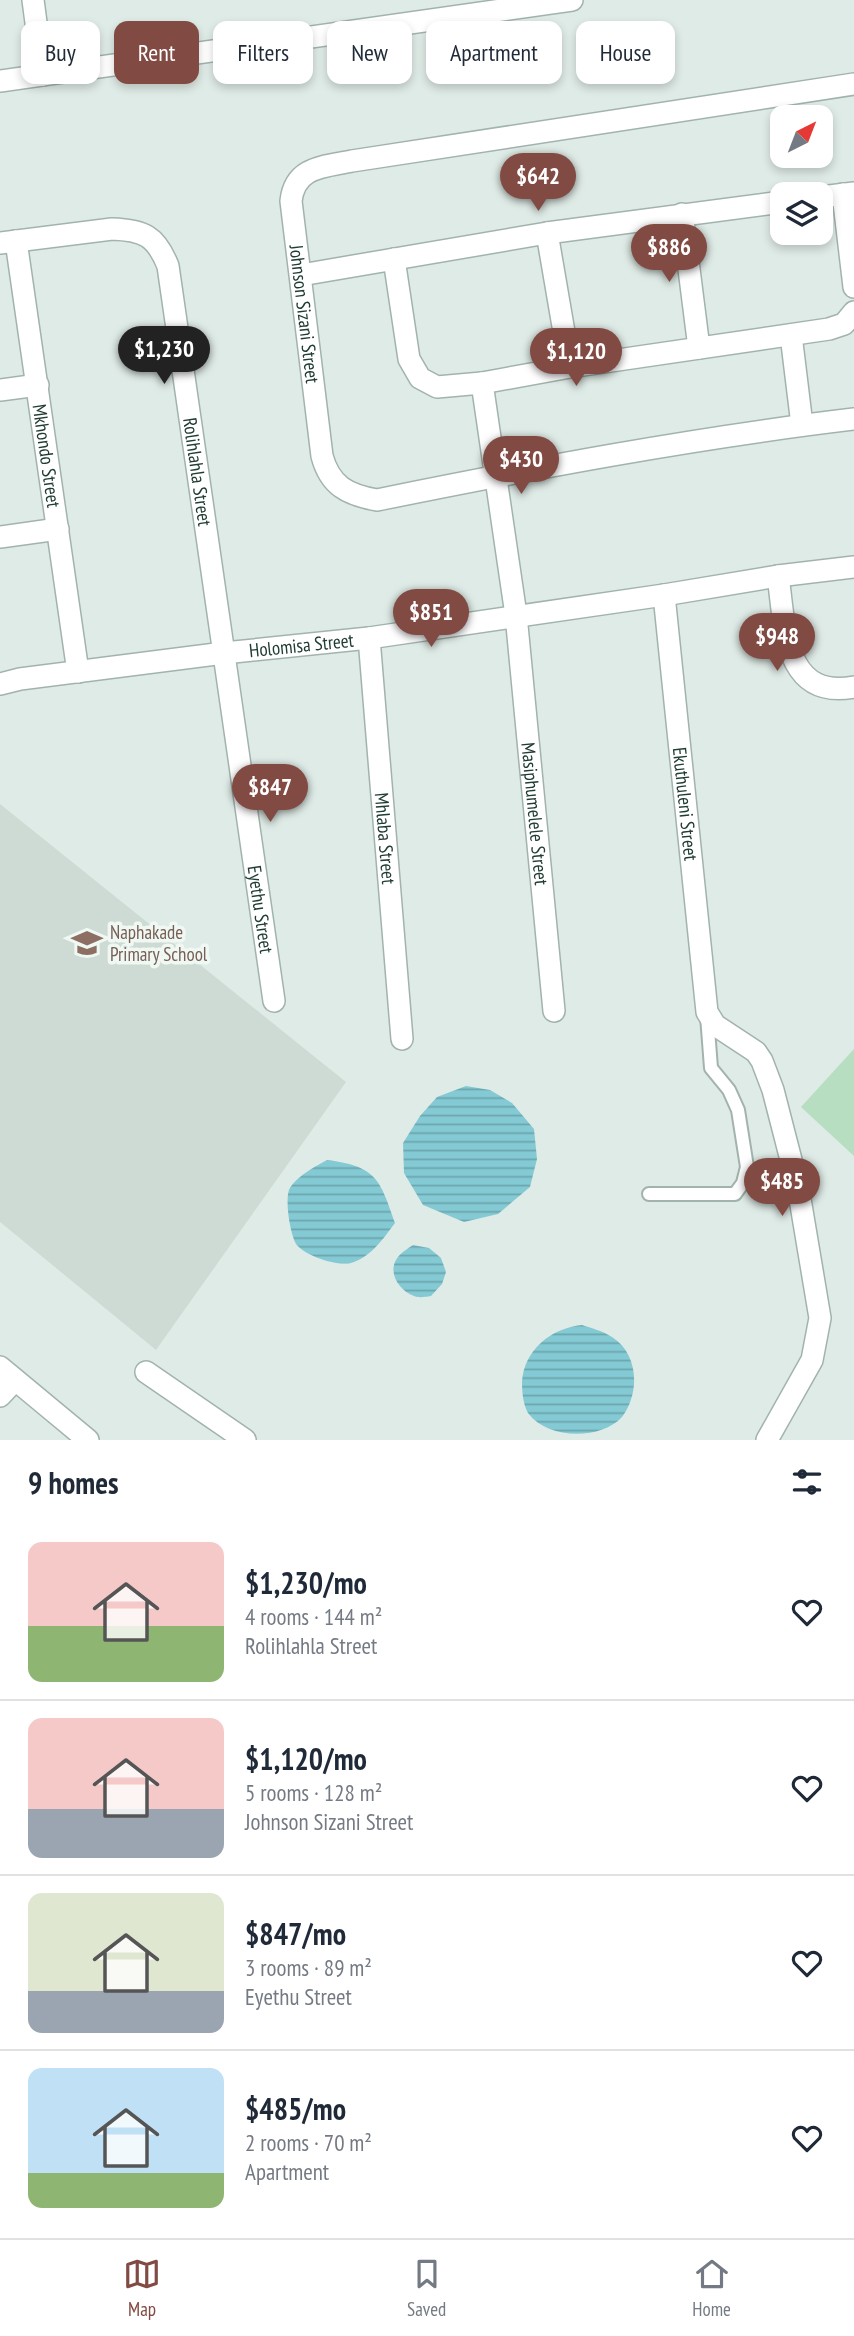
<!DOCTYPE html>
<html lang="en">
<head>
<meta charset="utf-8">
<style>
  :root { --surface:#fff; --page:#f6f6f7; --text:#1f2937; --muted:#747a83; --line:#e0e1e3; --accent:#814a42 }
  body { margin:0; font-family:"PT Sans Narrow",sans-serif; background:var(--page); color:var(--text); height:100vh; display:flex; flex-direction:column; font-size:26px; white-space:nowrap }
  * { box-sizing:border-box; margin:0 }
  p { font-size:23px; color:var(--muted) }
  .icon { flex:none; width:38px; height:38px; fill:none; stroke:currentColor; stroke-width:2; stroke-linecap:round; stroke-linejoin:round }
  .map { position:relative; height:1440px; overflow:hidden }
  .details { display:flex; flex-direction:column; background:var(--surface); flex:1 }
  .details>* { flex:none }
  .top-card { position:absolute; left:21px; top:21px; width:812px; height:63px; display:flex; gap:14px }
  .needle { width:46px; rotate:42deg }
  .buttons { position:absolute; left:770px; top:105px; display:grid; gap:14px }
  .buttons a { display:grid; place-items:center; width:63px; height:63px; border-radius:14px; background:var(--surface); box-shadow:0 4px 10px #0003; font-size:35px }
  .price { position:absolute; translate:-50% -60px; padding:0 16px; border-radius:24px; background:var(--accent); color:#fff; font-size:23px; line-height:46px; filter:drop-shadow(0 2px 4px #0008) }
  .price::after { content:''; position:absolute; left:50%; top:42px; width:21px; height:16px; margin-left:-10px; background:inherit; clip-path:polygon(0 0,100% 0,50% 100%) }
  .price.selected { background:#222; color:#fff }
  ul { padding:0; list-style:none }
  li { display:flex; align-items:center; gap:21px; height:175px; padding:0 28px }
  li+li { border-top:2px solid var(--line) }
  li span { display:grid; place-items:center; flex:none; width:196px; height:140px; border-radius:14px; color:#555 }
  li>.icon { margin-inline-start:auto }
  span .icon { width:84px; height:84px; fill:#fffc; stroke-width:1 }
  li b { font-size:30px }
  h2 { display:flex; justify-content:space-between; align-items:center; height:84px; padding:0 28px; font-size:30px }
  .pill { padding:0 24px; border-radius:14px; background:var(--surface); box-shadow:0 4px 10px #0003; font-size:24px; line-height:63px }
  .pill.selected { background:var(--accent); color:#fff }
  .dock { display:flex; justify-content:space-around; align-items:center; height:98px; border-top:2px solid var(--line); background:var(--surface); font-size:19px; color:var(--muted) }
  .dock a { display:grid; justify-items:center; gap:4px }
  .dock .selected { color:var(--accent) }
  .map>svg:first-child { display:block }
</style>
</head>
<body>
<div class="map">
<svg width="854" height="1440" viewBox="0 0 854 1440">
  <defs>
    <pattern id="water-rules" width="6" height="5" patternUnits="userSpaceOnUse" patternTransform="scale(1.75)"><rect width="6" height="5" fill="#84cad4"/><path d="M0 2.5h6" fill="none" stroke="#6ca5ad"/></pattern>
  </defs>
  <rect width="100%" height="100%" fill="#dfebe6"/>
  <path fill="#cedbd4" d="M 0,804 L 346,1082 L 156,1350 L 0,1222 Z"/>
  <path fill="#b7dec0" d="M 854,1049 L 854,1156 L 801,1107 Z"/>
  <path fill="url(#water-rules)" d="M 466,1086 L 490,1090 L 512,1103 L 534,1129 L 537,1159 L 530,1187 L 498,1214 L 464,1222 L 423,1205 L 404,1173 L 403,1143 L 420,1116 L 437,1097 Z
    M 327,1160 C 376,1166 380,1179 395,1223 C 383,1239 371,1257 351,1263 C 336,1266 305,1256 296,1244 C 290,1233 285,1202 289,1190 C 295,1177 316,1166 327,1160 Z
    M 413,1245 L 429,1248 L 441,1258 L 446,1272 L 442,1284 L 431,1296 C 425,1297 418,1298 414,1296 C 400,1291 388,1274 396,1260 C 400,1253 407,1249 413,1245 Z
    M 582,1325 C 591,1328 603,1331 612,1337 C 639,1354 640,1393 622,1417 C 601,1440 548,1440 528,1413 C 523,1404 522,1392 522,1382 C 524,1350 551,1328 582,1325 Z"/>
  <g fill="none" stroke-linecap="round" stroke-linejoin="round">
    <g stroke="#a2b3ad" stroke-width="16">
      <path id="lane" d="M 649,1194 L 735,1194 L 743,1183 L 747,1167 L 738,1110 L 729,1090 L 711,1068 L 707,1016"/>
    </g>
    <g stroke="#a2b3ad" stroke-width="24">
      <g id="street">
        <path d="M 33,0 L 43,75"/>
        <path d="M 0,81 L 572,0"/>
        <path id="s1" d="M 854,84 L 352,161 C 324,167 295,166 291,201 L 322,456 C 330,486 348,495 377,500 C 535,468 694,438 854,419"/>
        <path d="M 843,194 L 854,287"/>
        <path d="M 821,197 L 854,193"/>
        <path d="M 682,214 L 699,348"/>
        <path d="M 547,233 L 570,367"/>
        <path id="s2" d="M 16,241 L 78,672"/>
        <path id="s3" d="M 0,243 L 112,229 C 144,230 156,236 168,266 L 274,1001"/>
        <path d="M 394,259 L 409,359 L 420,378 L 437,387 L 482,383 L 570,367 L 829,329 L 844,324 L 854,312"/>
        <path d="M 301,275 L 547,233 L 782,202"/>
        <path d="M 791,335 L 802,425"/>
        <path id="s4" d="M 482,383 L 516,615 L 554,1011"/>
        <path d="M 0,390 L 38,385"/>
        <path d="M 0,537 L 58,529"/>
        <path d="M 778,576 C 785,625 783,700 854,687"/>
        <path id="s5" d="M 664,595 L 707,1012 L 715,1025 L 756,1052 L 762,1061 L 773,1090 L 798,1187 L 820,1318 L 812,1360 L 767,1440"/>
        <path id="s6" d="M 369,638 L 402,1039"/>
        <path id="s7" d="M 0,684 L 20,679 L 224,653 L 369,638 L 664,595 L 778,576 L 854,567"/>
        <path d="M 0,1367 L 88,1440"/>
        <path d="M 146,1372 L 245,1440"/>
        <path d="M 0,1396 L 15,1380"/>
      </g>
    </g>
    <use href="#lane" stroke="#fff" stroke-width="12"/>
    <use href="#street" stroke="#fff" stroke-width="21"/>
  </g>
  <defs>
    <g id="school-bare" transform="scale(2.415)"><path d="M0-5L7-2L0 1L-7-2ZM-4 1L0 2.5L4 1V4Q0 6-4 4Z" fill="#8d6e63" stroke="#f0f8f4" stroke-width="2.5" paint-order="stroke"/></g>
  </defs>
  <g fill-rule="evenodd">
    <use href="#school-bare" x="87" y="943"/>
  </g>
  <g text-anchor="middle" stroke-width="7" stroke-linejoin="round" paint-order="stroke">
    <g font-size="19" fill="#203c33" stroke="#f0f8f4">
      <text dy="7" stroke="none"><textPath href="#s1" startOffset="702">Johnson Sizani Street</textPath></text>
      <text dy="7" stroke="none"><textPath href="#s2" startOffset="217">Mkhondo Street</textPath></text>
      <text dy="7" stroke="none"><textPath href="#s3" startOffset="394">Rolihlahla Street</textPath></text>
      <text dy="7" stroke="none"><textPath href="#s7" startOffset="304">Holomisa Street</textPath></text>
      <text dy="7" stroke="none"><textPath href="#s5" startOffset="210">Ekuthuleni Street</textPath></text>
      <text dy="7" stroke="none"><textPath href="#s4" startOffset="434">Masiphumelele Street</textPath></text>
      <text dy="7" stroke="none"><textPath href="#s6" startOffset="201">Mhlaba Street</textPath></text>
      <text dy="7" stroke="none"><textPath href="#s3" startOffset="836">Eyethu Street</textPath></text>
    </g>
    <g font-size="19" fill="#785e54" stroke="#f0f8f4" text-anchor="start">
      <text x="110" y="939">Naphakade<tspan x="110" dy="22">Primary School</tspan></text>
    </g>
  </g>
</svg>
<div class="buttons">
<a><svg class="needle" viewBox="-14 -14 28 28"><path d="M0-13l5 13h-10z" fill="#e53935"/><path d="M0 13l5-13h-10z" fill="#747a83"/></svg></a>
<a><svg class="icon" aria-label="layers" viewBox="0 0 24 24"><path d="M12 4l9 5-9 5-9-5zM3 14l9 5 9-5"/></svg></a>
</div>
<b class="price" style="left:538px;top:213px">$642</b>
<b class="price" style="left:669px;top:284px">$886</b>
<b class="price selected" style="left:164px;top:386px">$1,230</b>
<b class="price" style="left:576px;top:388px">$1,120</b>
<b class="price" style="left:521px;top:496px">$430</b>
<b class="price" style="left:431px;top:649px">$851</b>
<b class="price" style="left:777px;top:673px">$948</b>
<b class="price" style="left:270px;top:824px">$847</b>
<b class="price" style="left:782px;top:1218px">$485</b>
<div class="top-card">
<a class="pill">Buy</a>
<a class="pill selected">Rent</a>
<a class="pill">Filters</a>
<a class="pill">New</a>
<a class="pill">Apartment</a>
<a class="pill">House</a>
</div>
</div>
<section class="details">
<h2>9 homes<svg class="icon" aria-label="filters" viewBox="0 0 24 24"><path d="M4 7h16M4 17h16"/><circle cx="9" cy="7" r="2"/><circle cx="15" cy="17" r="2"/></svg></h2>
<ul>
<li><span style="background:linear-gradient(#f6c9c9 60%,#8fb573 0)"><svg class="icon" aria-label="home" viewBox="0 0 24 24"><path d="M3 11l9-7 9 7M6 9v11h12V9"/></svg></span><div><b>$1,230/mo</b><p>4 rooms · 144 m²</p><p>Rolihlahla Street</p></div><svg class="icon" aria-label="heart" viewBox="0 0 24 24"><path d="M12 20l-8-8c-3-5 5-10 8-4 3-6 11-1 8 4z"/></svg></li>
<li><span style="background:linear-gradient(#f6c9c9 65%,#9aa5b1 0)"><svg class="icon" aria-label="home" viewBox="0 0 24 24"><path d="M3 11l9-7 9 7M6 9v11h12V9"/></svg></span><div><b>$1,120/mo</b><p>5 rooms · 128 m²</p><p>Johnson Sizani Street</p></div><svg class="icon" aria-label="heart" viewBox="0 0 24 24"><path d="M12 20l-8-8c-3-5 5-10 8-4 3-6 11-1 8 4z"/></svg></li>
<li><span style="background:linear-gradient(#dfe7d0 70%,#9aa5b1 0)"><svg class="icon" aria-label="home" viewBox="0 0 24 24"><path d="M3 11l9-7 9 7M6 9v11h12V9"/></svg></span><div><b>$847/mo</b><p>3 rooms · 89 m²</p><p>Eyethu Street</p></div><svg class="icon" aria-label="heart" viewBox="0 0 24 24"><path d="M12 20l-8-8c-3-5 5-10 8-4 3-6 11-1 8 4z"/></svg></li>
<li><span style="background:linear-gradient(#bfe0f5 75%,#8fb573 0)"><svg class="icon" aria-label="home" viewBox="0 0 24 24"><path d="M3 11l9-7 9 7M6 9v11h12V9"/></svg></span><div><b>$485/mo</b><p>2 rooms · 70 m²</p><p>Apartment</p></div><svg class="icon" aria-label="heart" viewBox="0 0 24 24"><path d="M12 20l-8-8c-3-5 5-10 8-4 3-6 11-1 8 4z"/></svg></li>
</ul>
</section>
<nav class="dock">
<a class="selected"><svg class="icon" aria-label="map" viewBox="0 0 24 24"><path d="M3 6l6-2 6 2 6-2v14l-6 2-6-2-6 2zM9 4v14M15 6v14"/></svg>Map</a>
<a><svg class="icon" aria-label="saved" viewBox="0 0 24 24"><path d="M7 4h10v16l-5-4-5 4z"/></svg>Saved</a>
<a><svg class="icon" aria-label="home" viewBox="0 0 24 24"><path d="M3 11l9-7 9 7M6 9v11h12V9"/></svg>Home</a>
</nav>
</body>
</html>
